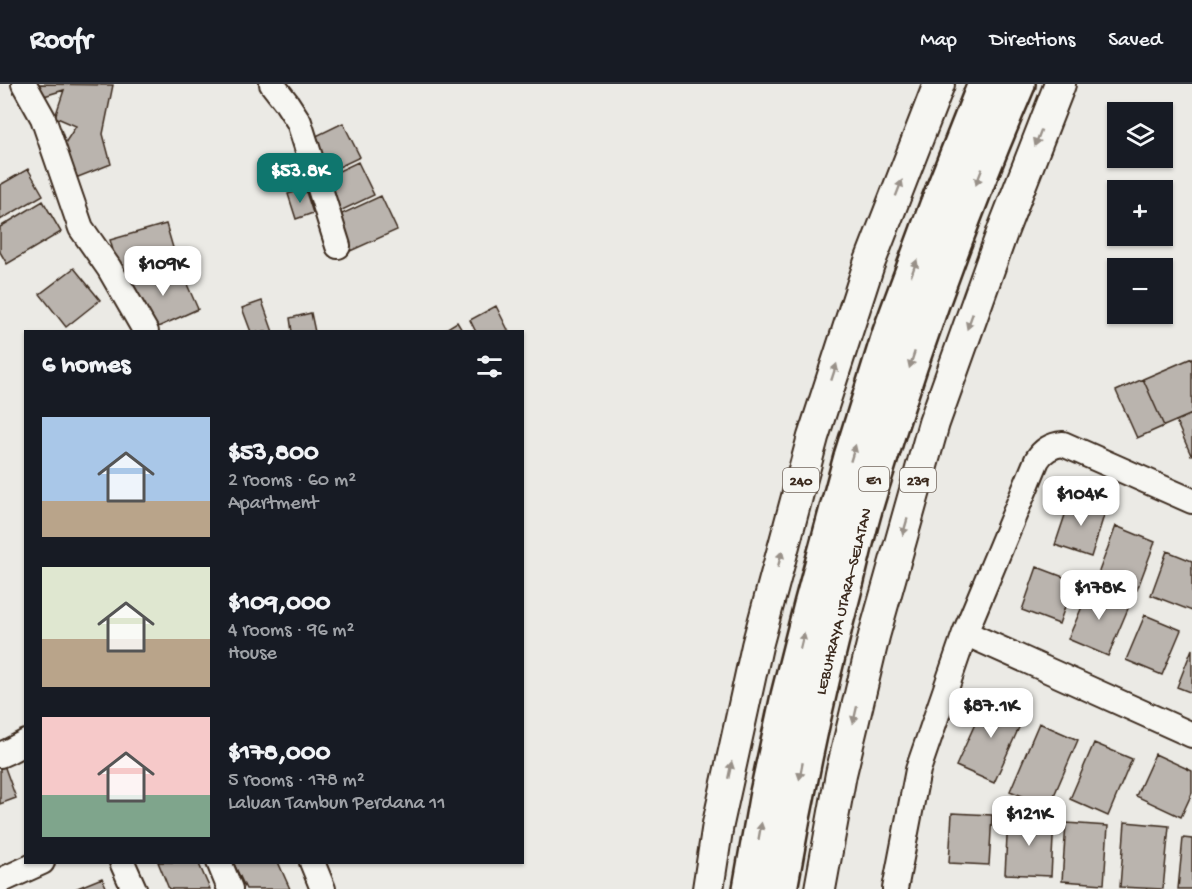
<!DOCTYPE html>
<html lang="en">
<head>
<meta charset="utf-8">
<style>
  :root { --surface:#171b24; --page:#20242c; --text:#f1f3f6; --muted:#9ea1a6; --line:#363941; --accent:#0f766e }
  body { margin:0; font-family:"Gochi Hand",sans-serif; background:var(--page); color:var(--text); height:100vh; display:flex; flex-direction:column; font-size:22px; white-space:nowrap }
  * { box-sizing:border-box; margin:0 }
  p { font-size:20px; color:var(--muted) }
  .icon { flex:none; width:33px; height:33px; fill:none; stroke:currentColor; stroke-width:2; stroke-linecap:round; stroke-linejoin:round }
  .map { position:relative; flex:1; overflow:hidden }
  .drawer { position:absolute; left:24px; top:246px; width:500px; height:534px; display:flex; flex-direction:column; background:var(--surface); border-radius:0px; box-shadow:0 2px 4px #0004 }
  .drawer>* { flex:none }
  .controls { position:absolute; left:1107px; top:18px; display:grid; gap:12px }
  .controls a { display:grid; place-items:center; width:66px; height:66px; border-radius:0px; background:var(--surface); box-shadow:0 2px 4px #0004; font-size:30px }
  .price { position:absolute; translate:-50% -51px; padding:0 14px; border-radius:12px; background:#fff; color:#222; font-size:20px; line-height:39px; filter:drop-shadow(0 2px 3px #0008) }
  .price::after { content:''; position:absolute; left:50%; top:36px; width:18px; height:14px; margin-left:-9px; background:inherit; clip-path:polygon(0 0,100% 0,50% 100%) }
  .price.on { background:var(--accent); color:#fff }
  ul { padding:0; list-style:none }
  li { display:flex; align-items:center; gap:18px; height:150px; padding:0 18px }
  li span { display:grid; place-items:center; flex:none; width:168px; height:120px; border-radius:0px; color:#555 }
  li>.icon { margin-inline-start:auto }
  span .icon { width:72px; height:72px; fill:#fffc; stroke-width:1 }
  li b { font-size:26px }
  h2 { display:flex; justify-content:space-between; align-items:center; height:72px; padding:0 18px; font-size:26px }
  header { display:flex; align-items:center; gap:36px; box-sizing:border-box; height:84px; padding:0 30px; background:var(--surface); border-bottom:2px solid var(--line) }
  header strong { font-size:28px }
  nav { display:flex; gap:33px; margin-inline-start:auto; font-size:21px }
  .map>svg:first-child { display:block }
</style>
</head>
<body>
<header>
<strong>Roofr</strong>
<nav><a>Map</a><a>Directions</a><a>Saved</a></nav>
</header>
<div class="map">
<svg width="1192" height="805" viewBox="0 0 1192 805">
  <rect width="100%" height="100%" fill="#ebeae5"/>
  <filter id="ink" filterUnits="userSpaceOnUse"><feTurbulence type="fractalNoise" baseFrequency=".0167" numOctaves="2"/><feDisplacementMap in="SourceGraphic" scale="12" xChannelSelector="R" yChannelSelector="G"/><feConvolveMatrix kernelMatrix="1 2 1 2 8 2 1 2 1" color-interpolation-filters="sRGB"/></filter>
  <g filter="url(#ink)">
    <path fill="#bab4ae" stroke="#3b2a1e" stroke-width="1.5" d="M 39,0 L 113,1 L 103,50 L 111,80 L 73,95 L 63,62 L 76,42 L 55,33 L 64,6 L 44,12 Z
      M 343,39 L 360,73 L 322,91 L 306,57 Z
      M 358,78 L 374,111 L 340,127 L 324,94 Z
      M 28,85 L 43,111 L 0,136 L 0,101 Z
      M 305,105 L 313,129 L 296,135 L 288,110 Z
      M 381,112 L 397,146 L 348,168 L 333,134 Z
      M 43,117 L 61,148 L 7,180 L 0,168 L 0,143 Z
      M 166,140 L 176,174 L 120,190 L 110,156 Z
      M 178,180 L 198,225 L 149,247 L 128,202 Z
      M 74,184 L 100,216 L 66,243 L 40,210 Z
      M 262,217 L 273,248 L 251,248 L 242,224 Z
      M 496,222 L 509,248 L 476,248 L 470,236 Z
      M 311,229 L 315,248 L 292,248 L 290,234 Z
      M 457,238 L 463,248 L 441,248 Z
      M 1192,274 L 1192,330 L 1164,342 L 1143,295 Z
      M 1143,295 L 1164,342 L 1137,354 L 1116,307 Z
      M 1192,330 L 1192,371 L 1191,371 L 1176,337 Z
      M 1071,413 L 1106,425 L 1091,473 L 1055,461 Z
      M 1116,442 L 1155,458 L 1137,506 L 1098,490 Z
      M 1167,467 L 1192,477 L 1192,527 L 1151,511 Z
      M 1037,483 L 1074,497 L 1059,540 L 1022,526 Z
      M 1091,502 L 1130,520 L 1108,572 L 1068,555 Z
      M 1145,531 L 1181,546 L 1162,591 L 1126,576 Z
      M 1192,565 L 1192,609 L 1177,603 Z
      M 988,611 L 1026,628 L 994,699 L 956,682 Z
      M 1039,639 L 1078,656 L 1049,723 L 1010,707 Z
      M 1094,659 L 1132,675 L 1108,732 L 1070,715 Z
      M 1155,670 L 1192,687 L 1192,709 L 1181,733 L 1136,712 Z
      M 4,681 L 16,714 L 0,720 L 0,683 Z
      M 952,729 L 992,731 L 989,781 L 949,779 Z
      M 1008,734 L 1054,736 L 1051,792 L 1005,790 Z
      M 1125,738 L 1169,742 L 1163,805 L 1120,803 Z
      M 1066,739 L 1108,742 L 1104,800 L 1062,797 Z
      M 1183,754 L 1192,755 L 1192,805 L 1178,805 Z
      M 158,778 L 198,778 L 210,805 L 169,805 Z
      M 233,778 L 278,778 L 290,805 L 246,805 Z
      M 102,794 L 107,805 L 75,805 Z"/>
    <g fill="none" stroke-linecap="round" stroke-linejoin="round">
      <g stroke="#3b2a1e" stroke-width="28">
        <path id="minor" d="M 24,0 L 43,34 L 81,144 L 109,184 L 146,248
          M 272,0 L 286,18 L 299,38 L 338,162
          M 965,549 L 1192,651
          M 0,671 L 9,667 L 26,658
          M 122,778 L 134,805
          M 219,778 L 230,805
          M 312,778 L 323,805
          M 0,797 L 42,778
          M 895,805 L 918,686 L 965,549 L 1037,376 C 1043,366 1051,361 1063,360 L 1192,417"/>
      </g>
      <g stroke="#3b2a1e" stroke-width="34">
        <path id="major" d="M 708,805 L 718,740 L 757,562 L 813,353 L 869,180 L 939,0
          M 820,805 L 841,690 L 874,552 L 934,339 L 1003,146 L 1060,0"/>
      </g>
      <g stroke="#3b2a1e" stroke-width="38">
        <path id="highway" d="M 750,805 L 767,709 L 788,612 L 811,521 L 851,373 L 890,248 L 937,121 L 985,0
          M 780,805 C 798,701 820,598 847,496 C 854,466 861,437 870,408 C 912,269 961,133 1018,0"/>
      </g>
      <use href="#minor" stroke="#f6f6f2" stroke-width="24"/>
      <use href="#major" stroke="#f6f6f2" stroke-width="30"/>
      <use href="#highway" stroke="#f6f6f2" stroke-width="33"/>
    </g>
    <defs><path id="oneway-solid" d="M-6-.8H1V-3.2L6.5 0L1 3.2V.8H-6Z" transform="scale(1.5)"/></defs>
    <g fill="#989088">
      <use href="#oneway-solid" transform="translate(1038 54) rotate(111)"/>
      <use href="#oneway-solid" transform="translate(979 93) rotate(111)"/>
      <use href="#oneway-solid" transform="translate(899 104) rotate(-69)"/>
      <use href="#oneway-solid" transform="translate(914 184) rotate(-70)"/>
      <use href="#oneway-solid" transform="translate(970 237) rotate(110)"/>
      <use href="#oneway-solid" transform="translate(912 276) rotate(108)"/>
      <use href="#oneway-solid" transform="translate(834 288) rotate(-72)"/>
      <use href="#oneway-solid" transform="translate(853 369) rotate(-73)"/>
      <use href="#oneway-solid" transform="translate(905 443) rotate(106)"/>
      <use href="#oneway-solid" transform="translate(780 475) rotate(-75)"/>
      <use href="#oneway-solid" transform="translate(802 557) rotate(-76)"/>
      <use href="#oneway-solid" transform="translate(855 631) rotate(103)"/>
      <use href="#oneway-solid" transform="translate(730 686) rotate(-78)"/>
      <use href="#oneway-solid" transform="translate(801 687) rotate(101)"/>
      <use href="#oneway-solid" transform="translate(760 747) rotate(-80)"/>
    </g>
  </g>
  <g text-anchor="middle" stroke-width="4.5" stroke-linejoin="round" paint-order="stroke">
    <g fill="#f6f6f2" stroke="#73675e" stroke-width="1.5">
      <rect x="859" y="383" width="30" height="24" rx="4.5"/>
      <rect x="783" y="384" width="36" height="24" rx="4.5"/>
      <rect x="900" y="384" width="36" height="24" rx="4.5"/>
    </g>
    <g font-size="15" font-weight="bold" fill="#3b2a1e">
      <text x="874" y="400">E1</text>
      <text x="801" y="401">240</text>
      <text x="918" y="401">239</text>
    </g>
    <g font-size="16" fill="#3b2a1e" stroke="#f6f6f2">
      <text transform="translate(842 517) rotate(-76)" y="6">LEBUHRAYA UTARA–SELATAN</text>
    </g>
  </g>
</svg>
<div class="controls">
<a><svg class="icon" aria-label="layers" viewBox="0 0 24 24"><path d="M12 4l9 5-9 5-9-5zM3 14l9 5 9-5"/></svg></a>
<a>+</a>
<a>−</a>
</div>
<b class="price on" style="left:300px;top:120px">$53.8K</b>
<b class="price" style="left:163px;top:213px">$109K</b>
<b class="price" style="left:1081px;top:443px">$104K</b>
<b class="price" style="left:1099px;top:537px">$178K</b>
<b class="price" style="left:991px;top:655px">$87.1K</b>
<b class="price" style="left:1029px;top:763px">$121K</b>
<section class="drawer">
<h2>6 homes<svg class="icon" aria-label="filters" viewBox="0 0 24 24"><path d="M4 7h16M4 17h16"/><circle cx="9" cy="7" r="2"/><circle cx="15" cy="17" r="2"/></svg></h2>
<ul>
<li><span style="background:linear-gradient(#a9c7e8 70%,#b9a48a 0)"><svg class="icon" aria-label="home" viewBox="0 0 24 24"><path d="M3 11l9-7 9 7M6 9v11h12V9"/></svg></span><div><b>$53,800</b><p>2 rooms · 60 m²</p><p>Apartment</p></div></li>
<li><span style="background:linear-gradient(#dfe7d0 60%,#b9a48a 0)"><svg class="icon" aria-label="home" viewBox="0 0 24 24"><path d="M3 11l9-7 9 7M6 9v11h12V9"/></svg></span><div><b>$109,000</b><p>4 rooms · 96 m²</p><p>House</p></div></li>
<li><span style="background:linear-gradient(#f6c9c9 65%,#7fa58c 0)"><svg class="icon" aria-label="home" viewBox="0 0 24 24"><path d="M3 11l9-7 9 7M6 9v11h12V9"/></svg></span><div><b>$178,000</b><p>5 rooms · 178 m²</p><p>Laluan Tambun Perdana 11</p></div></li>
</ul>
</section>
</div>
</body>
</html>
